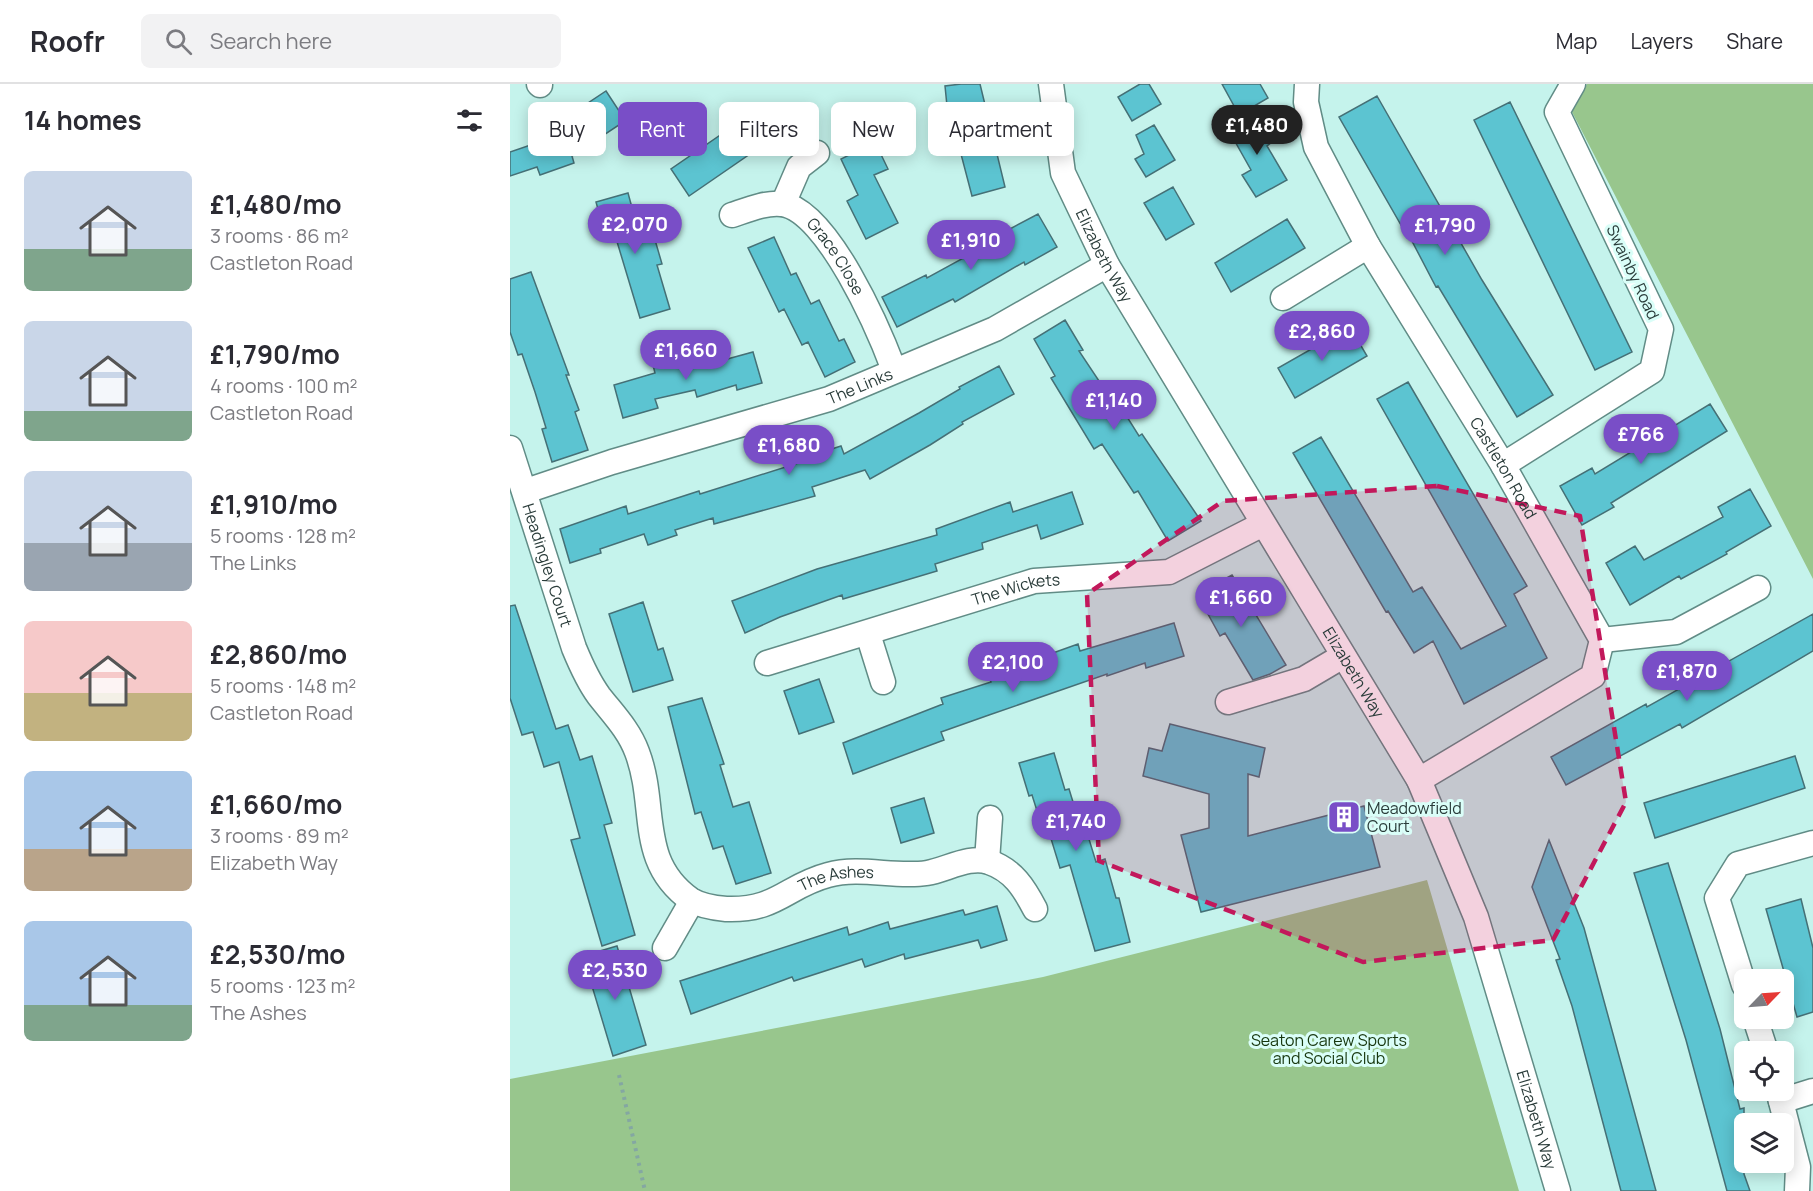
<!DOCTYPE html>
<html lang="en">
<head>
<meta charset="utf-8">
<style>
  :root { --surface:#fff; --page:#f2f2f3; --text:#2b2b33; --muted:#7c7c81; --line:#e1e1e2; --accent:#794ec7 }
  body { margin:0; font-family:Manrope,sans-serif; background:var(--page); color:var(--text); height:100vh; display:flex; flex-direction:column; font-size:22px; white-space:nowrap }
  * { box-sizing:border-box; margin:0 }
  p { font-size:20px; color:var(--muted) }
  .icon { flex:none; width:33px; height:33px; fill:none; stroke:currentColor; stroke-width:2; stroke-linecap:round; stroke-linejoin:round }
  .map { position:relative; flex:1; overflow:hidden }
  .side { display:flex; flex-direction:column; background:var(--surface); width:510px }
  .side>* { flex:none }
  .guide { position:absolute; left:18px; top:18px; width:570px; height:54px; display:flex; gap:12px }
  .needle { width:39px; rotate:65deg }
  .controls { position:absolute; left:1224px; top:885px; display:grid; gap:12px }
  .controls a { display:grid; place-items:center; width:60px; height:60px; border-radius:9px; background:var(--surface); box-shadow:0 3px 15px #0003; font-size:30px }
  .price { position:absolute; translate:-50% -51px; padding:0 14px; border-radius:21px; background:var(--accent); color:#fff; font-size:20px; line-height:39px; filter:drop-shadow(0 2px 3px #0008) }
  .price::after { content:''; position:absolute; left:50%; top:36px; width:18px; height:14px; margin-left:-9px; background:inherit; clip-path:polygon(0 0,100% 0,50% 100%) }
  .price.active { background:#222; color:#fff }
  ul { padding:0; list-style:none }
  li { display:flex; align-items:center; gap:18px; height:150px; padding:0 24px }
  li span { display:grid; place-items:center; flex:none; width:168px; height:120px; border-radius:9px; color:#555 }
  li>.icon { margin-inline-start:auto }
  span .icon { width:72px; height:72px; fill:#fffc; stroke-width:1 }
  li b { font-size:26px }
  h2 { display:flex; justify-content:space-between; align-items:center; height:72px; padding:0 24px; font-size:26px }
  .chip { padding:0 21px; border-radius:9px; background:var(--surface); box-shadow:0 3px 15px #0003; font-size:21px; line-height:54px }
  .chip.active { background:var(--accent); color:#fff }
  header { display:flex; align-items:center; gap:36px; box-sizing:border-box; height:84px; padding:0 30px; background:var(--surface); border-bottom:2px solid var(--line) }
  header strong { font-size:28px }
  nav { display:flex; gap:33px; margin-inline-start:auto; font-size:21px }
  .search { width:420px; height:54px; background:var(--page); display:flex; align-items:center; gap:15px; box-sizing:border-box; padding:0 21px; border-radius:9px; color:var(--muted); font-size:22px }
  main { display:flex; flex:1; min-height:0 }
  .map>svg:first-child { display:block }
</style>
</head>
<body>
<header>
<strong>Roofr</strong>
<div class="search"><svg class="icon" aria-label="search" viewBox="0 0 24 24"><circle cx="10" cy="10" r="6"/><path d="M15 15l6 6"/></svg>Search here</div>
<nav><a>Map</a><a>Layers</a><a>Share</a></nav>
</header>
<main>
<section class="side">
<h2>14 homes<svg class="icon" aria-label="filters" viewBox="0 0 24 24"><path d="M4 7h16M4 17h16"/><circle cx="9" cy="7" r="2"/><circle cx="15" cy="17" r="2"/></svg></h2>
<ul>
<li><span style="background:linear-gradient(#c9d6e8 65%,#7fa58c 0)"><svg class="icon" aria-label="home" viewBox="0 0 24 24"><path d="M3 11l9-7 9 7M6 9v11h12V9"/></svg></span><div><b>£1,480/mo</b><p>3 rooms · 86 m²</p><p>Castleton Road</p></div></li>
<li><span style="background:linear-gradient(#c9d6e8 75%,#7fa58c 0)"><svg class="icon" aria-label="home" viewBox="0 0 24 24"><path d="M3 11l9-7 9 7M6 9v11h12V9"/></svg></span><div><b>£1,790/mo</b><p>4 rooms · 100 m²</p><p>Castleton Road</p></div></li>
<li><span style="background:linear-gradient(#c9d6e8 60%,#9aa5b1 0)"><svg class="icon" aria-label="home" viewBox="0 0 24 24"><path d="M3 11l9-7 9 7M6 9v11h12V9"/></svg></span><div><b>£1,910/mo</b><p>5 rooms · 128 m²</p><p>The Links</p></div></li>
<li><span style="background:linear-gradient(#f6c9c9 60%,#c2b280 0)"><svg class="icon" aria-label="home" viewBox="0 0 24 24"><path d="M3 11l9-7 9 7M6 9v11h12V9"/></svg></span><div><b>£2,860/mo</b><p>5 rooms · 148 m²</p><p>Castleton Road</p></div></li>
<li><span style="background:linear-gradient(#a9c7e8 65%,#b9a48a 0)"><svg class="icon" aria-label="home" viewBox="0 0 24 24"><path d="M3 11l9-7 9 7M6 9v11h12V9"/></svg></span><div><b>£1,660/mo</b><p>3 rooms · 89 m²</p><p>Elizabeth Way</p></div></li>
<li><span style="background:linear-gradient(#a9c7e8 70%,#7fa58c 0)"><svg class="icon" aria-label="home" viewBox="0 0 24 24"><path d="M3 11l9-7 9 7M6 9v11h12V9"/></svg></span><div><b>£2,530/mo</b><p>5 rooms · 123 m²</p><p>The Ashes</p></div></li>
</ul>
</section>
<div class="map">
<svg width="1303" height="1107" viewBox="0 0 1303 1107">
  <rect width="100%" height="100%" fill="#c5f3ec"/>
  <path fill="#98c68d" d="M 1077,0 L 1303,0 L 1303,495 L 1062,28 Z
    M 917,796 L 1009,1107 L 0,1107 L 0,995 L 533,893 Z"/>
  <path fill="#5cc4d1" stroke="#457076" stroke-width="1.5" d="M 451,0 L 470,0 L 495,103 L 462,112 L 441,32 L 438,32 L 435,2 Z
    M 630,0 L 639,0 L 651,20 L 622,37 L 608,13 Z
    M 712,0 L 750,0 L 758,14 L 729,31 Z
    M 96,7 L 111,30 L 115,29 L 118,35 L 62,72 L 64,79 L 30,91 L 27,83 L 0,92 L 0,68 L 76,42 L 66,27 Z
    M 867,12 L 972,196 L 1043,311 L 1007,333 L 928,202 L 926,203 L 893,140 L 891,141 L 829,33 Z
    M 1000,18 L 1122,268 L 1085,286 L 964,36 Z
    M 251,23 L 269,50 L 179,112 L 161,85 Z
    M 747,30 L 762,58 L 757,62 L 777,96 L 746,113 L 732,91 L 741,86 L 718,45 Z
    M 644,41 L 665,76 L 636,93 L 625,75 L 634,70 L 626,51 Z
    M 365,58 L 378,85 L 364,91 L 388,139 L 356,155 L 337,117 L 348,111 L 331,75 Z
    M 663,103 L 684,140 L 656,156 L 634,119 Z
    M 118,109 L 130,153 L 143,149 L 152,180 L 147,181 L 160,225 L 130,234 L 105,151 L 96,154 L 86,118 Z
    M 528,130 L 547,163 L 515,181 L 514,178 L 445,218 L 443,215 L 387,243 L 372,213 L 416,191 L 417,194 L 468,166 L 466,163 Z
    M 777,135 L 795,164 L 721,208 L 705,179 Z
    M 264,153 L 281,191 L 286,189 L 301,220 L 309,216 L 329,257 L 334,255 L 345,278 L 315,293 L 298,258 L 292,261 L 274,225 L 269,228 L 238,164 Z
    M 21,188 L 59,291 L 56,291 L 69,326 L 65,328 L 78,366 L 42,378 L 32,345 L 36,344 L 25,308 L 12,270 L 8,271 L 0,248 L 0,195 Z
    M 555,236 L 573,266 L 569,267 L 593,303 L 597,301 L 629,352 L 632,350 L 691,437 L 658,457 L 628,407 L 624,409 L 592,360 L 584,365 L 541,294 L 545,292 L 524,255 Z
    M 840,243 L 857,272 L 785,314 L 768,284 Z
    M 243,268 L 252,299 L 227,306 L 226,301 L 187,313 L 185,306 L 145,315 L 148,324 L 113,334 L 104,301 L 145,289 L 142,277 L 170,270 L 173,282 L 209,271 L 210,277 Z
    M 489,282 L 504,310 L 452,338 L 453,340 L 420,361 L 360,395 L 355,386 L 302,403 L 305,412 L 204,440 L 203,434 L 165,446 L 167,451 L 138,461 L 134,450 L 90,465 L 91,469 L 60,479 L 50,445 L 116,422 L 118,430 L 189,407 L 190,410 L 301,375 L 300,372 L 331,362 L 334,370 L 409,329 L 450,305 L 449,303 Z
    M 898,298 L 1017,502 L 1004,510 L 1037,574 L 954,620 L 923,557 L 904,569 L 878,527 L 876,528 L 783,369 L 811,353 L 903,508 L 912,503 L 951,565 L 996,542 L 867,315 Z
    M 1200,320 L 1217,347 L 1101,419 L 1104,423 L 1072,441 L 1050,402 L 1082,384 L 1085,390 Z
    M 1240,405 L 1261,442 L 1216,468 L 1217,470 L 1171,495 L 1169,492 L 1120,521 L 1096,479 L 1125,462 L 1134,476 L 1213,433 L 1208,423 Z
    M 562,408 L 573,440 L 531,455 L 527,441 L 472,459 L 473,465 L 425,480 L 427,487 L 333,515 L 332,511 L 270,533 L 235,549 L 222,517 L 307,485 L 427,451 L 426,445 L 500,418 L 503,428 Z
    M 722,491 L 776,581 L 760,590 L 743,596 L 715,549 L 710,552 L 687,510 Z
    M 133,518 L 148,566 L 153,564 L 163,596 L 123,608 L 99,530 Z
    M 5,521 L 46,645 L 58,641 L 70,676 L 82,672 L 102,739 L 94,741 L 125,851 L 92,862 L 61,756 L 70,754 L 49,678 L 34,683 L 23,648 L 12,651 L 0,614 L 0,522 Z
    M 1303,530 L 1303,567 L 1172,644 L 1170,640 L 1056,701 L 1041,673 L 1136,620 L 1137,623 Z
    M 664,539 L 674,572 L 636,584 L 635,579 L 597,592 L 597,590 L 479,631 L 431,648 L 434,656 L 343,690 L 333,659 L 433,620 L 431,614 L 481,598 L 480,595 L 531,578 L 529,574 L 568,560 L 570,567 Z
    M 309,595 L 324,638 L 289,650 L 274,607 Z
    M 192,614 L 214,680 L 210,681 L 223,723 L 239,718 L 261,789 L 226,800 L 213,762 L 203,765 L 191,728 L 185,730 L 158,623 Z
    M 660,640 L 755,664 L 749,693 L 738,690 L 738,752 L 854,722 L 870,783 L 691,828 L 671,751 L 699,744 L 699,710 L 633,692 L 639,664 L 652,667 Z
    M 544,669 L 555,706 L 559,705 L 571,744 L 575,742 L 586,778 L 595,775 L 606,814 L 609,814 L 620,858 L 585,867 L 560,781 L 550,784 L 539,748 L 534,749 L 522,711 L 519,712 L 509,679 Z
    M 1285,672 L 1295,704 L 1145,754 L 1134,719 Z
    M 414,714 L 424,749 L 391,759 L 381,724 Z
    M 1039,756 L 1074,844 L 1146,1107 L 1111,1107 L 1062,922 L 1046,876 L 1050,875 L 1022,803 Z
    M 1158,779 L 1210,945 L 1230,1025 L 1234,1024 L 1234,1090 L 1240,1107 L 1217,1107 L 1176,956 L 1124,789 Z
    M 1291,815 L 1303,864 L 1303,928 L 1287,933 L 1256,825 Z
    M 487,822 L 497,856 L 471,864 L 468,856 L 395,875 L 394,870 L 355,883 L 352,875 L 284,897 L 282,893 L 181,930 L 170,897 L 337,843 L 339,851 L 378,838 L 380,845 L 453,826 L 455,831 Z
    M 107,862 L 136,961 L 103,972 L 73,872 Z"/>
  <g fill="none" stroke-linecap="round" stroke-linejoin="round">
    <g stroke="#618c86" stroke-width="27">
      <g id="minor">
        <path d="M 29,0 L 30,1"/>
        <path id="s1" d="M 541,0 L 553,89 L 597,181 L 909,696 L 966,833 L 1048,1107"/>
        <path id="s2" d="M 797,0 L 796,18 L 806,63 L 858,162 L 993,381 L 1092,556 L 1083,592 L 909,696"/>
        <path d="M 273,120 L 289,83 L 307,69"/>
        <path id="s3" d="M 222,131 C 237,126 256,118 272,120 C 318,127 369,246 384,286"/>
        <path d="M 773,214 L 858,162"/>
        <path id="s4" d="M 0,364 L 64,564 C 71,581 78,597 89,612 C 103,630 119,646 127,668 C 148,723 126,777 181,816 C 191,822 205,824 216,825 C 267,827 276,802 318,791 C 351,782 384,794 417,789 C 436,786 460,771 479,778 C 503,786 514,804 525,825"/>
        <path d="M 993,381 L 1142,287 L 1151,245 L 1047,28 L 1063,0"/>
        <path id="s5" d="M 16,407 L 102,378 L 319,315 L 485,245 L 597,181"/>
        <path d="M 358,550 L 373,598"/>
        <path d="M 1092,556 L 1166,548 L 1248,504"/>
        <path id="s6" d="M 257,579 L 524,497 L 659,488 L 753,440"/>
        <path d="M 718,618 L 794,595 L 833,572"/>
        <path d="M 477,777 L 480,734"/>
        <path d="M 155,864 L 182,817"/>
        <path d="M 1234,901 L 1207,814 L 1228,780 L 1303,759"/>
        <path d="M 1245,934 L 1256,968"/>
        <path d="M 1268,1006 L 1288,1083 L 1287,1107"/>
        <path d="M 1271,1017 L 1303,1007"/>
      </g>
    </g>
    <path stroke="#84a7a2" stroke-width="4" stroke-dasharray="3 4.5" stroke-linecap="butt" d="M 109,991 L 135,1107"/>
    <use href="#minor" stroke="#fff" stroke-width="24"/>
  </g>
  <path fill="#c2185b" fill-opacity="0.2" stroke="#c2185b" stroke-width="4.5" stroke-dasharray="12 8" stroke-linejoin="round" d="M 927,402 L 1070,432 L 1116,718 L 1043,856 L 853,878 L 589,777 L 577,510 L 713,417 Z"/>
  <defs>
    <g id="building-square" transform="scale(1.725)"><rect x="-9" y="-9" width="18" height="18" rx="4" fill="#794ec7" stroke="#dafef8"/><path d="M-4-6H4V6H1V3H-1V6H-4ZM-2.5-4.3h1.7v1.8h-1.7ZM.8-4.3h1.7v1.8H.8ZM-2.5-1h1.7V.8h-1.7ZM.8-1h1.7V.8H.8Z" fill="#fff"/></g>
  </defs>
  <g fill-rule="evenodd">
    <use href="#building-square" x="834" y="733"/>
  </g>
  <g text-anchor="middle" stroke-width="6" stroke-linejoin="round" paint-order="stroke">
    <g font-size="16" fill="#2a3c3a" stroke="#dafef8">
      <text dy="6" stroke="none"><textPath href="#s1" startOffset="182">Elizabeth Way</textPath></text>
      <text dy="6" stroke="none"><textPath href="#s3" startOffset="129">Grace Close</textPath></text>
      <text transform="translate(1123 188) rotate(65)" y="6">Swainby Road</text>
      <text dy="6" stroke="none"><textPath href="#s5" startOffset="350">The Links</textPath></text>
      <text dy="6" stroke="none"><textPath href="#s2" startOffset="436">Castleton Road</textPath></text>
      <text dy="6" stroke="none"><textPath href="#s4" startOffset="123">Headingley Court</textPath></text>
      <text dy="6" stroke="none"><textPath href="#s6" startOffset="260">The Wickets</textPath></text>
      <text dy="6" stroke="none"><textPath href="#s1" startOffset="668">Elizabeth Way</textPath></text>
      <text dy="6" stroke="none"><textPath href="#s4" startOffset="648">The Ashes</textPath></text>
      <text dy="6" stroke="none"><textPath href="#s1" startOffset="1154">Elizabeth Way</textPath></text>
    </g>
    <g font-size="16" fill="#2a3c3a" stroke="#dafef8" text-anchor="start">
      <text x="857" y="730">Meadowfield<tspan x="857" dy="18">Court</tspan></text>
    </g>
    <g font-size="16" fill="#16360d" stroke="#dafef8">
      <text x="819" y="962">Seaton Carew Sports<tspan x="819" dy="18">and Social Club</tspan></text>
    </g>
  </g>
</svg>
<div class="controls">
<a><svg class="needle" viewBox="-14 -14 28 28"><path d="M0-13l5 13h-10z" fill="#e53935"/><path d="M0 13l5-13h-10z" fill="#7c7c81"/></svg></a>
<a><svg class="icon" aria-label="locate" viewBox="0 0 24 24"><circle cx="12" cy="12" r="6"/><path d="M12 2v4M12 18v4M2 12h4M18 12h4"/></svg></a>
<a><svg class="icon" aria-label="layers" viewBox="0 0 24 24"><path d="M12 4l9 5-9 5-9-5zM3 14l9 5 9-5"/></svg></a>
</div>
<b class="price active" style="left:747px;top:72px">£1,480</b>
<b class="price" style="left:125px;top:171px">£2,070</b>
<b class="price" style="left:935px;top:172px">£1,790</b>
<b class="price" style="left:461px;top:187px">£1,910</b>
<b class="price" style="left:812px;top:278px">£2,860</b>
<b class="price" style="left:176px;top:297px">£1,660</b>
<b class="price" style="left:604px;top:347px">£1,140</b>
<b class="price" style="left:1131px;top:381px">£766</b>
<b class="price" style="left:279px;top:392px">£1,680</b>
<b class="price" style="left:731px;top:544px">£1,660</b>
<b class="price" style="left:503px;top:609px">£2,100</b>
<b class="price" style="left:1177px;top:618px">£1,870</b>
<b class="price" style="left:566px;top:768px">£1,740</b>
<b class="price" style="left:105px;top:917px">£2,530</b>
<div class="guide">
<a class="chip">Buy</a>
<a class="chip active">Rent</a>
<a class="chip">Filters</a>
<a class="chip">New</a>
<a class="chip">Apartment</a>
</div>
</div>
</main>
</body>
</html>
